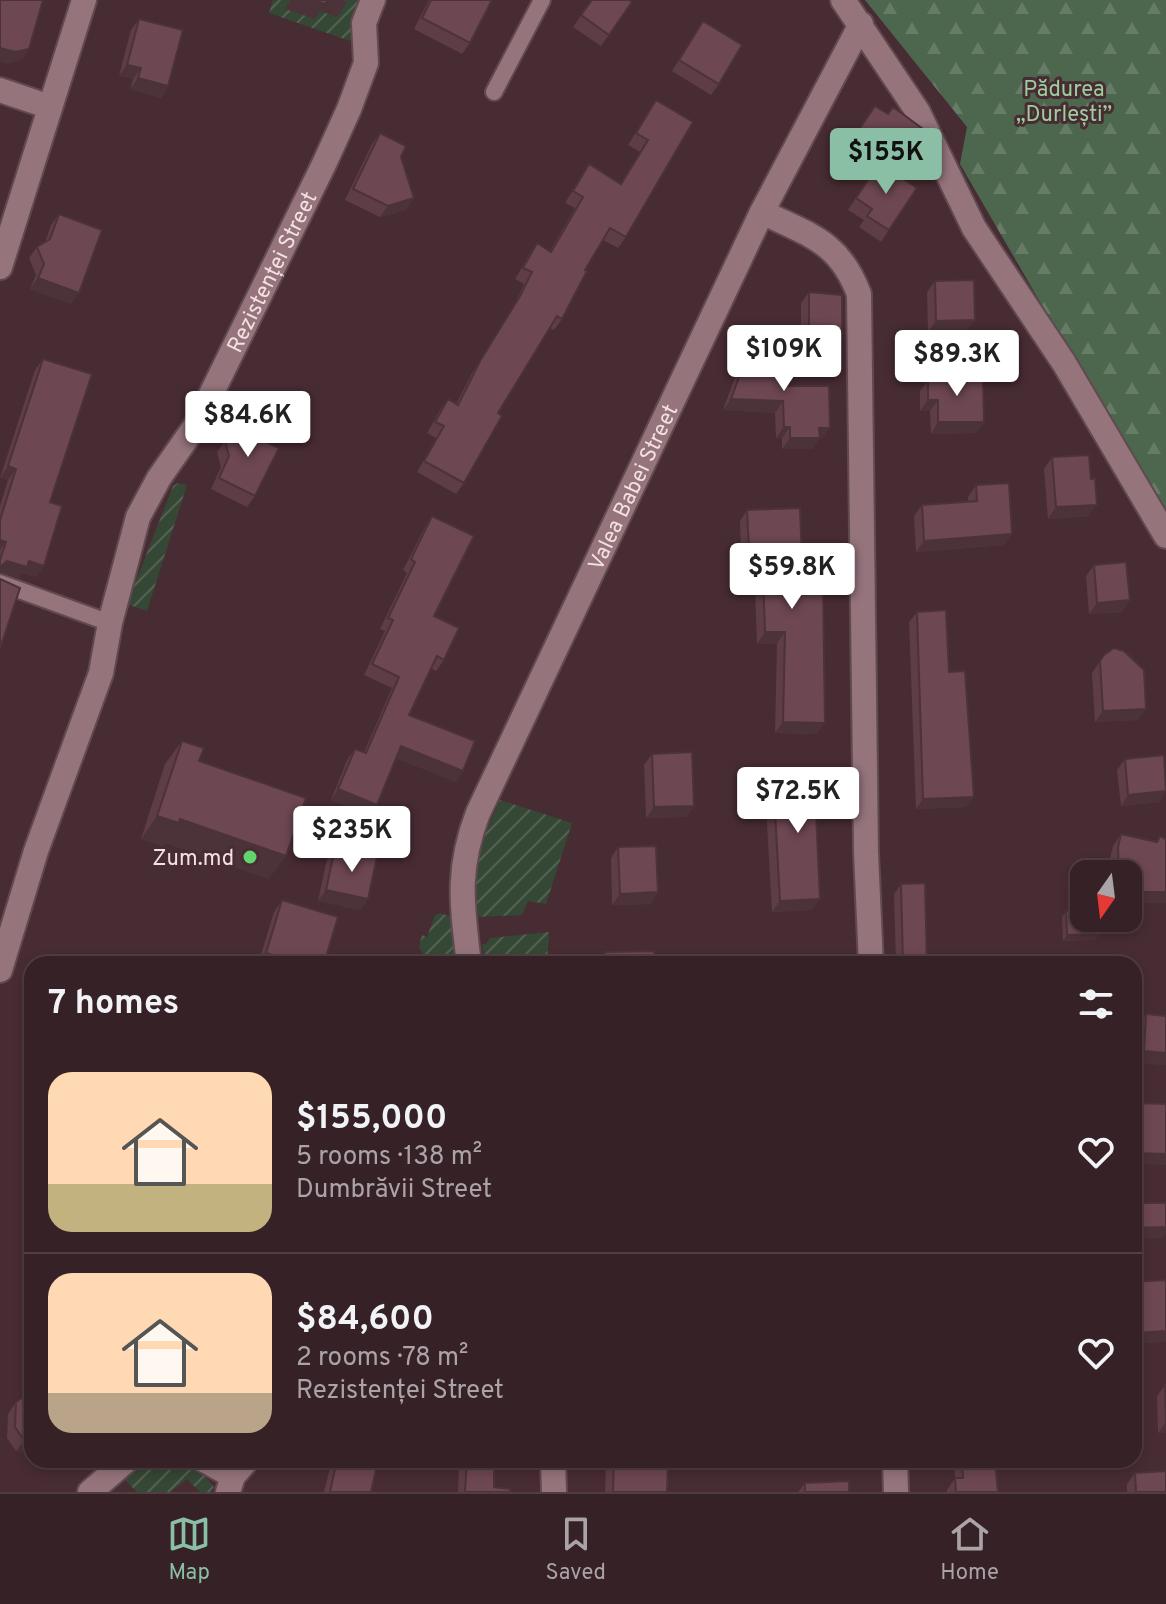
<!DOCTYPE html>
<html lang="en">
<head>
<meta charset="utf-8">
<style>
  :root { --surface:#362126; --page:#3d292e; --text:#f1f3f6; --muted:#aaa3a7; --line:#503e43; --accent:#8abfa5 }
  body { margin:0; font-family:Overpass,sans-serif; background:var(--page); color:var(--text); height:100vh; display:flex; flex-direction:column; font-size:30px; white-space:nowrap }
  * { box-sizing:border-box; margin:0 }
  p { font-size:26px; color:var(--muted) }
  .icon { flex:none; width:44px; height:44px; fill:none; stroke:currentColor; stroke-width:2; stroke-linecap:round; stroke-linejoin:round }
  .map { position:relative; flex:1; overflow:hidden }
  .side { position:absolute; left:24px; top:956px; width:1118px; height:512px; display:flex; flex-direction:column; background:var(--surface); border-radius:24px; box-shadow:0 4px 12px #0003,0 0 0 2px var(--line) }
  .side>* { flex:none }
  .needle { width:52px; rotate:194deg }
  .buttons { position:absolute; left:1070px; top:860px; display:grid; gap:16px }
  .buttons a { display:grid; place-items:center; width:72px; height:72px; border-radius:16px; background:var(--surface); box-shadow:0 4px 12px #0003,0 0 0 2px var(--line); font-size:40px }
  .price { position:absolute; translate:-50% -68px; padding:0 18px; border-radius:8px; background:#fff; color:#222; font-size:26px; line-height:52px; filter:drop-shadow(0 2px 4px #0008) }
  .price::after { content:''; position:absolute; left:50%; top:48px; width:24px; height:18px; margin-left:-12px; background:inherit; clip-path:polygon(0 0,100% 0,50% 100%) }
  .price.current { background:var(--accent); color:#111 }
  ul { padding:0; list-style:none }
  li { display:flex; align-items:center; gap:24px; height:200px; padding:0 24px }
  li+li { border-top:2px solid var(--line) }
  li span { display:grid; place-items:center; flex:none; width:224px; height:160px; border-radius:24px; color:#555 }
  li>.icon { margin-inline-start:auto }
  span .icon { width:96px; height:96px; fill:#fffc; stroke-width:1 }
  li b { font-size:34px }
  h2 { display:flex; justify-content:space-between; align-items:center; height:96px; padding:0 24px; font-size:34px }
  .tabs { display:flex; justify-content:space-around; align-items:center; height:112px; border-top:2px solid var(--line); background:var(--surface); font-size:22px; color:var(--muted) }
  .tabs a { display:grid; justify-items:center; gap:4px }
  .tabs .current { color:var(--accent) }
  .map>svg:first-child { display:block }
</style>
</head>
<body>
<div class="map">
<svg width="1166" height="1492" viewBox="0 0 1166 1492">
  <defs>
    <pattern id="forest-firs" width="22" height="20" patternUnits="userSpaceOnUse" patternTransform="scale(2)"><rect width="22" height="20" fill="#4c674d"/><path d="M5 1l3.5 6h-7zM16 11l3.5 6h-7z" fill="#667c66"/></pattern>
    <pattern id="garden-furrows" width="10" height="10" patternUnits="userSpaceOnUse" patternTransform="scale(2)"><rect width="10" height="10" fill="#354735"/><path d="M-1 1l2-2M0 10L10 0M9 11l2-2" fill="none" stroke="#536152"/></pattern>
  </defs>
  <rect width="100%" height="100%" fill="#482c33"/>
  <path fill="url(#forest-firs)" d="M 865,0 L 1166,0 L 1166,512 L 1087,383 L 960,164 L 967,127 Z"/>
  <path fill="url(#garden-furrows)" d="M 273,0 L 364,0 L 350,41 L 269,13 Z
    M 178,483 L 187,485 L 147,611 L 127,604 L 173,486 Z
    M 500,800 L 572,823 L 546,904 L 528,901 L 522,915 L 478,917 L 474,858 Z
    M 440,913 L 452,917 L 458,959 L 455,964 L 428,961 L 419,947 L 422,935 L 427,937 L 435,915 Z
    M 549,932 L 547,964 L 484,964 L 482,944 L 486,944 L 490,938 Z
    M 144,1460 C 179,1460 192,1457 214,1487 L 210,1492 L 200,1492 L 187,1479 L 170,1492 L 137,1492 L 123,1478 Z"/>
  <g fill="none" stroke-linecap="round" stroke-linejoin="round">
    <g stroke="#60494f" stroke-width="20">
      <path id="service" d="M 494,92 L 542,0
        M 0,583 L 110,623"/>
    </g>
    <g stroke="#60494f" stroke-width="28">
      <g id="minor">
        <path d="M 843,0 L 918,112 L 974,228 L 1064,363 L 1166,536"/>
        <path d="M 0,90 L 50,107"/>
        <path d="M 762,212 C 809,235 839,241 859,294 L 866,853 L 871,964"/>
        <path d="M 0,267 L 84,0"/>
        <path id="s1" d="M 469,964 C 462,905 456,870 478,813 L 762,212 L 861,24"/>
        <path id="s2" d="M 0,970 L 36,851 L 101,673 L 110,623 L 138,517 L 159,478 L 196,425 L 325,162 L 349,109 L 366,63 L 364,23 L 373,0"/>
        <path d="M 204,1460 L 233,1476"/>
        <path d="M 553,1460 L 554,1492"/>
        <path d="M 895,1460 L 896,1492"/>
        <path d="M 90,1492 L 127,1460"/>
        <path d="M 228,1492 L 233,1476 L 247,1460"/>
      </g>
    </g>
    <use href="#service" stroke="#95747c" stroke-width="16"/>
    <use href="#minor" stroke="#95747c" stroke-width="24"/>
  </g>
  <path fill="#5e3d46" d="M 429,0 L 492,0 L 470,43 L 462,54 L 414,29 Z
    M 592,0 L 632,2 L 601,46 L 573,27 Z
    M 139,19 L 168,86 L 161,98 L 130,89 L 133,79 L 119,76 L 131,30 Z
    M 703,21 L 719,84 L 711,95 L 672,71 Z
    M 656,100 L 626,237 L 618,248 L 603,240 L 585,270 L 562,319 L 554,330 L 550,328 L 498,413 L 464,483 L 456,494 L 417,472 L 436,438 L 427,433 L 440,410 L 448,399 L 456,404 L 472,373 L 513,307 L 524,284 L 515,279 L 529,255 L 537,243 L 550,251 L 575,208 L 565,203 L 589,164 L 621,183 L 640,152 L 628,145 Z
    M 875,106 L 888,114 L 923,129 L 893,173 L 917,188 L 881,242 L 859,227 L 864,220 L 848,210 L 873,171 L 861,162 L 865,157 L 848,145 Z
    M 380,133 L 401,157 L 414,198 L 406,210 L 380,217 L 345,200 L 372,144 Z
    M 59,214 L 71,304 L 30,289 L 36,275 L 29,258 L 37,247 L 45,242 L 51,225 Z
    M 935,281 L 967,331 L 928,332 L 927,292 Z
    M 809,292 L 842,333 L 834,344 L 801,344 L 801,303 Z
    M 749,350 L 786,386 L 822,439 L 819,439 L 812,449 L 782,449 L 782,438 L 776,438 L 775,413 L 723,410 L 741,361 Z
    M 43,359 L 50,502 L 44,566 L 36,577 L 22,573 L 19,578 L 0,572 L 0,506 L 8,480 L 0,478 L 35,370 Z
    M 962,379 L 984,422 L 976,433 L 931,434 L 930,411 L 920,411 L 920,391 L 928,380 Z
    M 244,424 L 255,496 L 247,507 L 211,489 L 221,467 L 217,452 L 225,441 L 239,431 Z
    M 1052,457 L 1091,479 L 1089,516 L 1048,519 L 1044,469 Z
    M 976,485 L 1004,545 L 916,552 L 914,516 L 922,505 L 968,502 L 968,497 Z
    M 747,510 L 803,585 L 817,734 L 775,733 L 777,643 L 757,644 L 754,560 L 741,560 L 740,521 Z
    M 432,516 L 434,616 L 444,660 L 436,671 L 431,668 L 409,715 L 456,782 L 396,758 L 377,805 L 370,816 L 331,800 L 347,760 L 355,749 L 364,752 L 392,688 L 364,675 L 385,631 L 380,629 L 407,573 L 403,570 L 425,527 Z
    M 1094,565 L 1122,612 L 1089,614 L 1086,576 Z
    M 917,612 L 949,672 L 974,797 L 966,807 L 916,809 L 909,622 Z
    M 1104,655 L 1138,720 L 1095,722 L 1092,673 Z
    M 182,741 L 199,761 L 269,879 L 165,843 L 163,846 L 141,839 L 165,764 Z
    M 652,754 L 694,806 L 686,817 L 646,818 L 644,765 Z
    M 1125,759 L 1160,802 L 1121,806 L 1117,770 Z
    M 773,777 L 818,823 L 816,823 L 812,910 L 772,912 L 765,789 Z
    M 1121,834 L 1157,841 L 1166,839 L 1166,903 L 1128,903 L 1128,874 L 1111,874 L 1110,858 L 1113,846 Z
    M 618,847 L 658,892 L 650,904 L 612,905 L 611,858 Z
    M 335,848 L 368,899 L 360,910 L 318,901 L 327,859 Z
    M 901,884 L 927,964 L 896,964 L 894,894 Z
    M 282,900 L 338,917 L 258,964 L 274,912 Z
    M 1066,911 L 1099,934 L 1095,940 L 1063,941 L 1062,917 Z
    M 605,952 L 654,964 L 597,964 Z
    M 1146,1014 L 1166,1065 L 1136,1063 L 1139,1026 Z
    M 1165,1385 L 1166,1433 L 1158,1433 L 1157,1396 Z
    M 32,1391 L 32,1454 L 16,1451 L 7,1438 L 8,1414 L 16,1402 Z
    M 335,1460 L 378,1460 L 371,1492 L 324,1492 L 330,1468 Z
    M 459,1460 L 494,1460 L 494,1487 L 510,1492 L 458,1492 Z
    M 606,1460 L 668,1460 L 667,1492 L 605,1492 Z
    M 954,1460 L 995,1460 L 998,1492 L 947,1492 L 947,1490 L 955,1478 Z
    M 1135,1473 L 1166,1492 L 1127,1492 L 1127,1484 Z
    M 805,1483 L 805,1492 L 798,1492 Z"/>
  <path fill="#4c3239" d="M 291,0 L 342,0 L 347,2 L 337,17 L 320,11 L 315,19 L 285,9 Z
    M 0,48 L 29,49 L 22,60 L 7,64 L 0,62 Z
    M 127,65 L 141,68 L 133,79 L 119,76 Z
    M 138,78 L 168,86 L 161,98 L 130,89 Z
    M 414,198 L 406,210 L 380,217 L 388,206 Z
    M 38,278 L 79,293 L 71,304 L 30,289 Z
    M 975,320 L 967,331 L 928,332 L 936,321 Z
    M 809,332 L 842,333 L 834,344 L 801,344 Z
    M 731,399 L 783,401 L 775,413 L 723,410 Z
    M 928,400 L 938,400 L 930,411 L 920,411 Z
    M 938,422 L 984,422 L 976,433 L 931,434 Z
    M 784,427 L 790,427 L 782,438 L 776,438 Z
    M 819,428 L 830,428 L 822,439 L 819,439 L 812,449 L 782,449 L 790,438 Z
    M 8,466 L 16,469 L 8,480 L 0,478 Z
    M 1097,505 L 1089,516 L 1048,519 L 1056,507 Z
    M 1012,534 L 1004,545 L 916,552 L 924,541 Z
    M 0,540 L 6,542 L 0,550 Z
    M 762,548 L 754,560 L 741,560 L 749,549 Z
    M 7,561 L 29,561 L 44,566 L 36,577 L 22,573 L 19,578 L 0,572 L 0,567 Z
    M 1130,600 L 1122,612 L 1089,614 L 1097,603 Z
    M 765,632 L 785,632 L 777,643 L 757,644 Z
    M 1146,709 L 1138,720 L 1095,722 L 1103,711 Z
    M 783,722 L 825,723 L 817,734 L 775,733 Z
    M 401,746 L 463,771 L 456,782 L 394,757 Z
    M 338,789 L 377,805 L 370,816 L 331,800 Z
    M 1166,791 L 1160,802 L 1121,806 L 1128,795 Z
    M 974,797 L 966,807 L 916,809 L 923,799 Z
    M 694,806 L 686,817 L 646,818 L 654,807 Z
    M 826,812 L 818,823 L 808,824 L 816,813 Z
    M 157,816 L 180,819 L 286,856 L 269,879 L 165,843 L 163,846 L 141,839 Z
    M 326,890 L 368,899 L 360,910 L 318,901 Z
    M 658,892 L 650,904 L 612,905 L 620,894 Z
    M 1128,892 L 1166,892 L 1166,903 L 1128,903 Z
    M 820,899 L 812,910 L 772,912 L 780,901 Z
    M 1099,934 L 1095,940 L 1063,941 L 1067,935 Z
    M 266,953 L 304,964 L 258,964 Z
    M 1144,1051 L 1166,1053 L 1166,1065 L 1136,1063 Z
    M 1134,1153 L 1166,1154 L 1166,1165 L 1134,1164 Z
    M 1166,1227 L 1166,1234 L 1163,1238 L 1134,1239 L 1134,1228 Z
    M 1166,1331 L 1166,1342 L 1134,1344 L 1135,1333 Z
    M 1166,1422 L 1166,1433 L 1158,1433 Z
    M 24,1440 L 32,1441 L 32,1454 L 16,1451 Z"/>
  <path fill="#6d4751" stroke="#4c3239" stroke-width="2" d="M 0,0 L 43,0 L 29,49 L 15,52 L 0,48 Z
    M 314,0 L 327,0 L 325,4 Z
    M 431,0 L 492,0 L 470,43 L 422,18 Z
    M 592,0 L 629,0 L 632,2 L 609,35 L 581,15 Z
    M 139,19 L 183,30 L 168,86 L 138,78 L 141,68 L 127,65 Z
    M 703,21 L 742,45 L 719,84 L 679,60 Z
    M 656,100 L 693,122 L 626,237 L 610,228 L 585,270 L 587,271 L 562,319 L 557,316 L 498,413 L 502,416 L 464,483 L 424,461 L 444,426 L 435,422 L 448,399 L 458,405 L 480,361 L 520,296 L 532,272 L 523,268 L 537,243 L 551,252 L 583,197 L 573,191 L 589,164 L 621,184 L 648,140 L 636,133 Z
    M 875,106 L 888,114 L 893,107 L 923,129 L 896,169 L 869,151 L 873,145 L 856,134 Z
    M 380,133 L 406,146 L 401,157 L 414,198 L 388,206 L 353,189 Z
    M 879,163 L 917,188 L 889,230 L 867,216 L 872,209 L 856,198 Z
    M 59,214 L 102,230 L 79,293 L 38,278 L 44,264 L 37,247 L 50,239 Z
    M 974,280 L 975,320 L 936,321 L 935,281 Z
    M 809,292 L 842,295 L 842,333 L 809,332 Z
    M 749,350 L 788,351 L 786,386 L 829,386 L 830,428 L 819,428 L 820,438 L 790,438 L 790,427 L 784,427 L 783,401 L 731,399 Z
    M 43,359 L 92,374 L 50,502 L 62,506 L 44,566 L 29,561 L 27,567 L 7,561 L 0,567 L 0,560 L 6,542 L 0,540 L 0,520 L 16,469 L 8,466 Z
    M 949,371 L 962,379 L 983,378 L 984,422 L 938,422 L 938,400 L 928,400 L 928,380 L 939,372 Z
    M 244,424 L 255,426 L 261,430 L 264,441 L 279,448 L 255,496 L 219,478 L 229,456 L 225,441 L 241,430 Z
    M 1089,455 L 1091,479 L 1095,478 L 1097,505 L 1056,507 L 1052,457 Z
    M 1009,483 L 1012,534 L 924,541 L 922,505 L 977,501 L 976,485 Z
    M 800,508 L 803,585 L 823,585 L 825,723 L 783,722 L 785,632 L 765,632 L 762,548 L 749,549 L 747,510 Z
    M 432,516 L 474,536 L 434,616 L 459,628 L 444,660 L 437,656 L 409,715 L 475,741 L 463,771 L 401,746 L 377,805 L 338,789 L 355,749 L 366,753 L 399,677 L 372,664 L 393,620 L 388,618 L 415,562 L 411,559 Z
    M 1126,562 L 1130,600 L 1097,603 L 1094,565 Z
    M 0,579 L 20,588 L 0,649 Z
    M 946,610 L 949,672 L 965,671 L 974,797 L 923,799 L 917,612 Z
    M 1114,648 L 1124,651 L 1144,670 L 1146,709 L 1103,711 L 1100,661 L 1104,655 Z
    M 182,741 L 204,748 L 199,761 L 306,798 L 286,856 L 180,819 L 179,823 L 157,816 Z
    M 692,752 L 694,806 L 654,807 L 652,754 Z
    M 1164,755 L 1166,791 L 1128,795 L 1125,759 Z
    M 824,775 L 826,812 L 816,813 L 820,899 L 780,901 L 773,777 Z
    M 1121,834 L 1157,842 L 1160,836 L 1166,839 L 1166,892 L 1128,892 L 1128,874 L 1119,874 L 1118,847 Z
    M 656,846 L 658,892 L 620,894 L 618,847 Z
    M 335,848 L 377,857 L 368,899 L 326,890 Z
    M 925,883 L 927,964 L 903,964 L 901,884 Z
    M 282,900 L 338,917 L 324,964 L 304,964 L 266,953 Z
    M 1066,911 L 1084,911 L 1084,918 L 1099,918 L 1099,934 L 1067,935 Z
    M 654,951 L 654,964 L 605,964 L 605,952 Z
    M 779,960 L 817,960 L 817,964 L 779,964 Z
    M 1146,1014 L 1166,1016 L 1166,1053 L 1144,1051 Z
    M 1134,1103 L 1166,1104 L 1166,1154 L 1134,1153 Z
    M 1134,1203 L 1166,1203 L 1166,1227 L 1134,1228 Z
    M 1166,1280 L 1166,1331 L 1135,1333 L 1134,1282 Z
    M 1165,1385 L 1166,1385 L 1166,1422 Z
    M 32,1391 L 32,1441 L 24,1440 L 15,1427 L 16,1402 Z
    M 337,1460 L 378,1460 L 371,1492 L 330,1492 Z
    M 467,1460 L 494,1460 L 494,1487 L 510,1489 L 510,1492 L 465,1492 Z
    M 614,1460 L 668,1460 L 667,1492 L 613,1492 Z
    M 962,1460 L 995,1460 L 998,1492 L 956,1492 L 955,1478 L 963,1478 Z
    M 1166,1471 L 1166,1492 L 1136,1492 L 1135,1473 Z
    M 849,1481 L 849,1492 L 805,1492 L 805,1483 Z"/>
  <circle fill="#60d56a" stroke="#482c33" stroke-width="3" cx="250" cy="857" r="8"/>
  <g text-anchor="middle" stroke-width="6" stroke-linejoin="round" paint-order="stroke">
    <g font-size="22" fill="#9dcd9e" stroke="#482c33">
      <text x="1064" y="96">Pădurea<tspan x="1064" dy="25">„Durlești”</tspan></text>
    </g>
    <g font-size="22" fill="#f3e0e3" stroke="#482c33">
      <text dy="8" stroke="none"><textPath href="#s2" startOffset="754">Rezistenței Street</textPath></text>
      <text dy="8" stroke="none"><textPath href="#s1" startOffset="514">Valea Babei Street</textPath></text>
    </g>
    <g font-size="22" fill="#f3e0e3" stroke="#482c33" text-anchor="end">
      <text x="234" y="865">Zum.md</text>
    </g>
  </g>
</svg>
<div class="buttons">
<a><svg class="needle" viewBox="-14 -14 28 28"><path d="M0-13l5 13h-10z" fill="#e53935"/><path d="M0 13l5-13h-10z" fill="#aaa3a7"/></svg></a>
</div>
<b class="price current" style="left:886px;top:196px">$155K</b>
<b class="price" style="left:784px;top:393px">$109K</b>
<b class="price" style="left:957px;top:398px">$89.3K</b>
<b class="price" style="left:248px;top:459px">$84.6K</b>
<b class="price" style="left:792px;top:611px">$59.8K</b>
<b class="price" style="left:798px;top:835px">$72.5K</b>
<b class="price" style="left:352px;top:874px">$235K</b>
<section class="side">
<h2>7 homes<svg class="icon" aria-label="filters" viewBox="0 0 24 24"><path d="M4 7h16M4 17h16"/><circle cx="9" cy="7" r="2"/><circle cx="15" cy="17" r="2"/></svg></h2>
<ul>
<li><span style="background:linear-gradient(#ffd9b3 70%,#c2b280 0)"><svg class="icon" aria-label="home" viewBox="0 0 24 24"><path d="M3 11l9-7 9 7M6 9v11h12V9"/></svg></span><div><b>$155,000</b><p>5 rooms · 138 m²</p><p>Dumbrăvii Street</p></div><svg class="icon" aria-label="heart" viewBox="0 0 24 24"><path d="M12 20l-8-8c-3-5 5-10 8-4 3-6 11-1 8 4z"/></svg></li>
<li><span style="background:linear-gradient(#ffd9b3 75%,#b9a48a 0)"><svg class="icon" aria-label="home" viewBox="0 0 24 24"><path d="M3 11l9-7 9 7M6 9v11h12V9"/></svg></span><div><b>$84,600</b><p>2 rooms · 78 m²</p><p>Rezistenței Street</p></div><svg class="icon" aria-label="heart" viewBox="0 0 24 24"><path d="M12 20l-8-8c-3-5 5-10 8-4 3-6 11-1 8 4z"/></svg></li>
</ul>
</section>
</div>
<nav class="tabs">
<a class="current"><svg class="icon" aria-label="map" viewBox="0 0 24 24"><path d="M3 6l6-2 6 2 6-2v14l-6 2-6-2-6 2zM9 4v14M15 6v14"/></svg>Map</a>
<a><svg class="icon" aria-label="saved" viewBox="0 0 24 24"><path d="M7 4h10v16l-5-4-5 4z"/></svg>Saved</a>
<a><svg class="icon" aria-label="home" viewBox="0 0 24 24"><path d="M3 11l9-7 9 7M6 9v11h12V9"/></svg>Home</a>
</nav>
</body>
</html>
